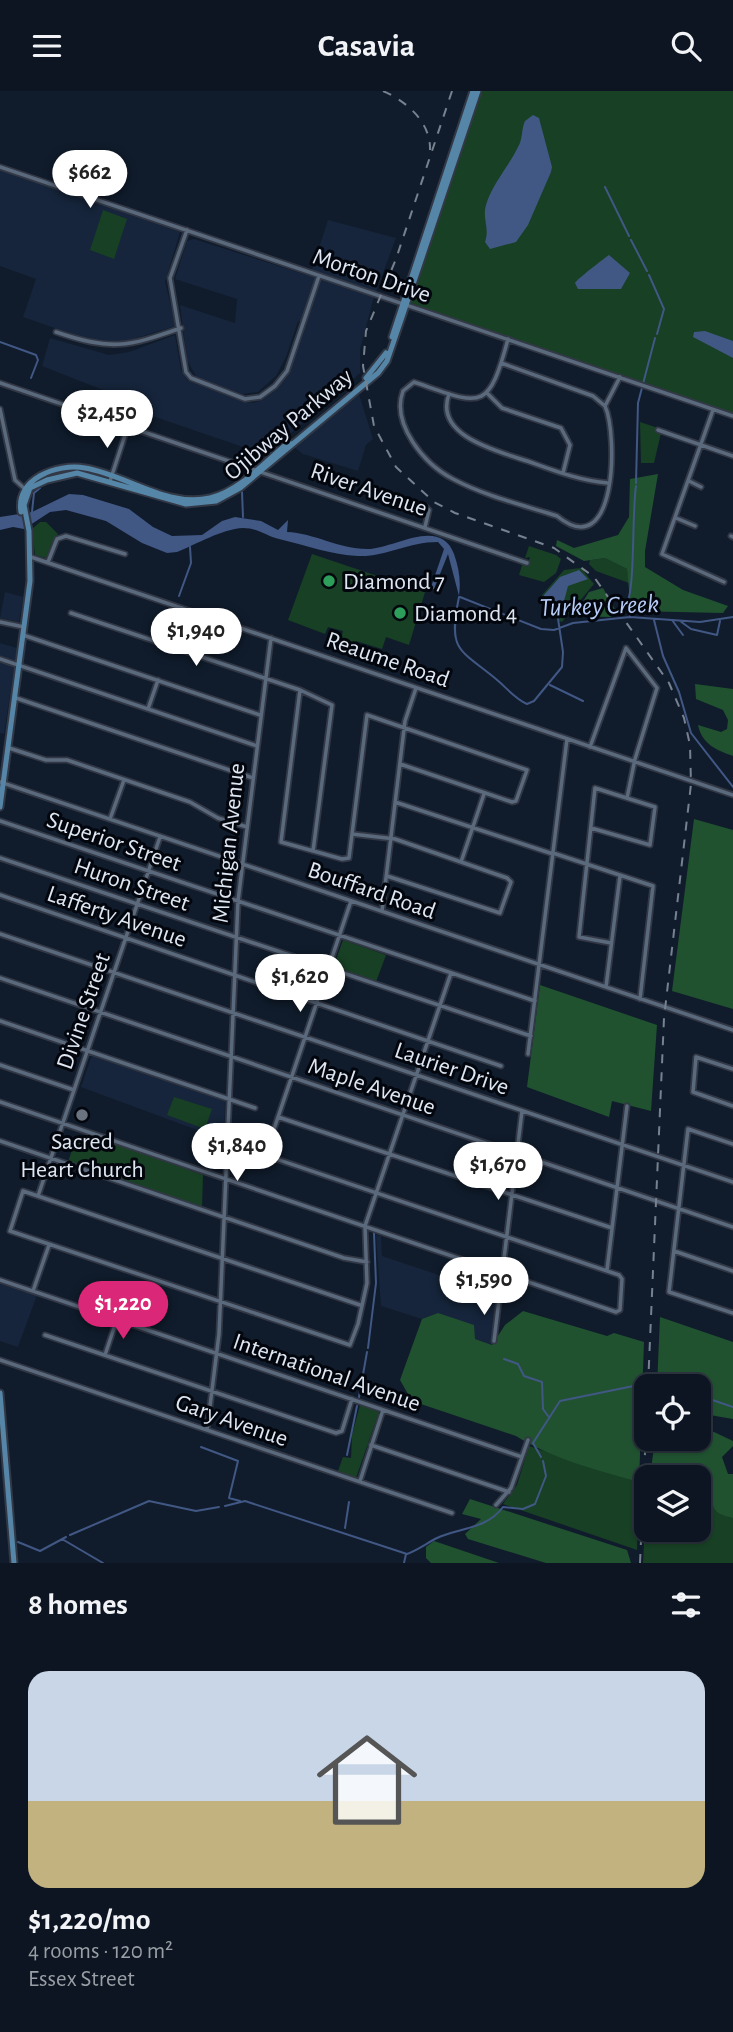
<!DOCTYPE html>
<html lang="en">
<head>
<meta charset="utf-8">
<style>
  :root { --surface:#0c1521; --page:#151e2a; --text:#f1f3f6; --muted:#9a9fa5; --line:#2c343f; --accent:#db2777 }
  body { margin:0; font-family:"Alegreya Sans",sans-serif; background:var(--page); color:var(--text); height:100vh; display:flex; flex-direction:column; font-size:26px; white-space:nowrap }
  * { box-sizing:border-box; margin:0 }
  p { font-size:23px; color:var(--muted) }
  .icon { flex:none; width:38px; height:38px; fill:none; stroke:currentColor; stroke-width:2; stroke-linecap:round; stroke-linejoin:round }
  .map { position:relative; height:1472px; overflow:hidden }
  .panel { display:flex; flex-direction:column; background:var(--surface); flex:1 }
  .panel>* { flex:none }
  .tools { position:absolute; left:634px; top:1283px; display:grid; gap:14px }
  .tools a { display:grid; place-items:center; width:77px; height:77px; border-radius:14px; background:var(--surface); box-shadow:0 2px 5px #0004,0 0 0 2px var(--line); font-size:35px }
  .price { position:absolute; translate:-50% -60px; padding:0 16px; border-radius:24px; background:#fff; color:#222; font-size:23px; line-height:46px; filter:drop-shadow(0 2px 4px #0008) }
  .price::after { content:''; position:absolute; left:50%; top:42px; width:21px; height:16px; margin-left:-10px; background:inherit; clip-path:polygon(0 0,100% 0,50% 100%) }
  .price.active { background:var(--accent); color:#fff }
  ul { padding:0; list-style:none }
  li { display:grid; align-content:center; gap:14px; height:371px; padding:0 28px }
  li span { display:grid; place-items:center; height:217px; border-radius:21px; color:#555 }
  li>.icon { margin-inline-start:auto }
  span .icon { width:126px; height:126px; fill:#fffc; stroke-width:1 }
  li b { font-size:30px }
  h2 { display:flex; justify-content:space-between; align-items:center; height:84px; padding:0 28px; font-size:30px }
  header { display:flex; justify-content:space-between; align-items:center; height:91px; padding:0 28px; background:var(--surface); font-size:32px; font-weight:700 }
  .map>svg:first-child { display:block }
</style>
</head>
<body>
<header><svg class="icon" aria-label="menu" viewBox="0 0 24 24"><path d="M4 6h16M4 12h16M4 18h16"/></svg>Casavia<svg class="icon" aria-label="search" viewBox="0 0 24 24"><circle cx="10" cy="10" r="6"/><path d="M15 15l6 6"/></svg></header>
<div class="map">
<svg width="733" height="1472" viewBox="0 0 733 1472">
  <rect width="100%" height="100%" fill="#101c2c"/>
  <path fill="#16253b" d="M 0,79 L 180,141 L 165,191 L 176,235 L 116,253 L 97,252 L 23,226 L 36,188 L 0,175 Z
    M 328,129 L 396,147 L 373,209 L 360,259 L 360,282 L 266,364 L 129,317 L 131,310 L 42,275 L 50,247 L 109,264 L 129,261 L 175,244 L 181,279 L 187,289 L 239,309 L 253,312 L 262,309 L 287,286 L 306,233 L 298,230 L 286,266 L 276,285 L 258,301 L 243,303 L 197,287 L 187,269 L 180,214 L 235,232 L 237,208 L 175,188 L 187,150 L 194,148 L 310,185 Z
    M 359,303 L 373,348 L 366,354 L 358,380 L 303,363 L 294,356 Z
    M 5,501 L 23,506 L 19,531 L 0,527 Z
    M 0,552 L 17,557 L 4,643 L 0,642 Z
    M 92,964 L 225,1009 L 224,1049 L 81,996 Z
    M 376,1144 L 381,1145 L 382,1165 L 496,1203 L 492,1254 L 475,1248 L 438,1222 L 422,1228 L 381,1215 Z
    M 0,1193 L 37,1204 L 18,1256 L 0,1250 Z"/>
  <path fill="#174024" d="M 480,0 L 733,0 L 733,323 L 412,213 L 410,208 Z
    M 103,119 L 127,128 L 114,168 L 90,159 Z
    M 640,331 L 658,337 L 657,341 L 661,342 L 654,372 L 641,372 Z
    M 40,431 L 46,431 L 58,443 L 53,449 L 46,467 L 35,464 L 32,438 Z
    M 529,455 L 556,464 L 561,468 L 556,482 L 544,491 L 519,484 L 523,471 L 527,476 L 530,466 L 525,467 Z
    M 312,463 L 425,501 L 409,554 L 386,546 L 382,558 L 356,550 L 355,552 L 341,547 L 343,540 L 328,536 L 325,543 L 288,529 Z
    M 605,467 L 627,478 L 629,492 L 596,480 L 589,473 L 590,469 Z
    M 581,477 L 594,493 L 562,531 L 559,530 L 545,513 L 542,504 L 564,479 Z
    M 343,849 L 386,864 L 376,891 L 333,877 Z
    M 174,1006 L 212,1018 L 205,1038 L 167,1024 Z
    M 77,1044 L 107,1050 L 203,1084 L 202,1116 L 68,1071 Z
    M 360,1314 L 379,1321 L 356,1387 L 338,1380 L 343,1366 L 351,1367 L 352,1344 Z
    M 529,1355 L 639,1391 L 637,1459 L 503,1413 L 517,1394 Z
    M 698,1408 L 733,1419 L 733,1472 L 643,1472 L 646,1413 L 646,1438 L 698,1438 Z"/>
  <path fill="#205230" d="M 658,383 L 645,460 L 645,476 L 683,499 L 728,515 L 723,522 L 631,520 L 627,478 L 605,467 L 584,470 L 556,455 L 557,449 L 574,457 L 618,444 L 629,426 L 630,388 Z
    M 603,497 L 617,522 L 610,526 L 574,525 L 589,501 Z
    M 695,593 L 733,598 L 733,665 C 716,659 702,653 698,634 L 721,641 L 727,638 L 728,629 L 723,619 L 696,608 Z
    M 694,728 L 733,739 L 733,918 L 672,900 Z
    M 540,894 L 657,934 L 651,1020 L 612,1010 L 609,1026 L 527,996 Z
    M 523,1220 L 607,1245 L 614,1242 L 644,1251 L 639,1391 C 597,1379 553,1368 516,1345 L 412,1310 L 400,1289 L 422,1228 L 438,1222 L 474,1234 L 475,1248 L 492,1254 L 505,1234 Z
    M 660,1226 L 733,1251 L 733,1328 L 698,1322 L 698,1295 L 657,1295 Z
    M 698,1340 L 714,1341 L 733,1350 L 733,1355 L 722,1366 L 728,1383 L 733,1383 L 733,1427 C 719,1423 714,1423 711,1407 L 698,1402 L 698,1386 L 650,1386 L 655,1348 L 698,1348 Z
    M 470,1408 L 627,1459 L 631,1472 L 546,1472 L 468,1448 L 465,1443 L 481,1428 L 462,1423 Z
    M 434,1450 L 499,1472 L 431,1472 L 426,1467 L 426,1456 Z"/>
  <path fill="#415784" d="M 533,24 L 539,27 L 552,76 L 551,81 L 528,134 L 516,151 L 490,158 L 485,151 C 490,137 482,128 486,114 C 492,93 509,75 518,56 C 523,48 521,39 525,30 Z
    M 609,164 L 630,182 L 621,198 L 578,198 L 575,192 C 577,188 606,166 609,164 Z
    M 705,240 L 733,250 L 733,267 L 693,246 L 694,241 Z
    M 69,403 L 83,404 L 129,418 L 153,436 L 172,445 L 202,444 L 222,430 L 235,426 L 261,430 L 278,439 L 288,429 L 287,441 C 314,442 339,458 367,458 C 394,458 440,425 454,463 C 459,477 461,490 459,505 L 448,463 L 434,498 L 430,499 L 444,458 L 438,451 C 407,451 387,466 358,465 C 332,464 305,454 279,448 C 266,445 258,437 243,437 C 222,438 197,453 177,461 L 167,462 L 142,452 L 106,430 L 66,419 L 50,421 L 24,438 L 13,436 L 0,439 L 0,426 L 32,421 Z
    M 579,479 L 588,488 L 568,495 L 564,510 L 554,521 L 546,513 L 544,504 L 560,486 Z"/>
  <g fill="none" stroke-linecap="round" stroke-linejoin="round">
    <path stroke="#415784" stroke-width="2" d="M 605,96 L 629,145
      M 631,149 L 647,180
      M 649,184 L 664,218 L 657,243
      M 0,251 L 36,264 L 38,269 L 31,287
      M 636,392 L 638,312 L 655,247
      M 242,401 L 243,426
      M 32,421 L 34,402 L 40,397
      M 179,505 L 191,472 L 190,456
      M 459,506 C 448,560 458,557 496,588 C 507,597 514,607 527,613 L 534,610 L 562,576 L 563,561 L 557,521
      M 460,506 L 541,538 L 554,539 L 573,532 L 630,526 L 700,531 L 733,526
      M 630,525 L 627,512 C 635,498 632,419 636,395
      M 654,529 L 663,565 L 679,601 L 691,642 L 733,696
      M 672,529 L 683,544
      M 680,530 L 691,538 L 717,544 L 720,530
      M 550,594 L 583,610
      M 368,1257 L 376,1192 L 374,1142
      M 504,1268 L 518,1273 L 524,1285 L 542,1291 L 543,1318 L 548,1325
      M 698,1304 L 733,1316
      M 359,1306 L 367,1261
      M 201,1356 L 238,1370 L 229,1407 L 240,1410
      M 347,1364 L 357,1315
      M 541,1366 L 533,1352 L 560,1310 L 653,1291 L 672,1295
      M 225,1415 L 245,1410 L 407,1463 C 418,1459 427,1452 437,1447 C 459,1437 487,1438 503,1416 L 523,1418 L 535,1413 L 546,1385 L 543,1370
      M 345,1437 L 349,1411
      M 70,1444 L 149,1410 L 196,1420 L 219,1416
      M 62,1448 L 103,1472
      M 18,1451 L 40,1460 L 66,1446
      M 404,1472 L 406,1463"/>
    <g stroke="#323845" stroke-width="7">
      <path id="minor" d="M 0,76 L 733,325
        M 187,139 L 170,187 L 186,281 L 191,287 L 245,308 L 260,306 L 275,295 L 287,280 L 319,185
        M 56,241 C 111,260 127,256 181,237
        M 508,248 C 488,323 481,314 414,291 L 403,300 C 391,333 424,373 453,388 C 485,405 523,414 557,425 C 617,474 618,344 605,315 L 620,286
        M 501,272 L 593,305 L 605,315
        M 0,292 L 527,472
        M 487,302 L 502,317 L 561,337 L 570,354 L 563,382
        M 449,303 C 433,346 501,361 530,371 C 555,380 581,390 608,392
        M 0,318 L 15,389 L 26,399
        M 713,319 L 662,463 L 724,491
        M 658,339 L 733,365
        M 110,390 L 128,335
        M 689,390 L 701,396
        M 676,427 L 695,435
        M 425,436 L 429,419 L 426,416
        M 731,445 L 733,446
        M 31,466 L 733,704
        M 48,471 L 57,448 L 66,445 L 125,463
        M 71,522 L 300,599 L 332,614 L 313,760
        M 0,531 L 24,536
        M 23,544 L 260,624
        M 169,555 L 182,517
        M 0,568 L 257,655
        M 300,599 L 281,751 L 342,768 L 349,767 L 367,624 L 527,679 L 516,710 L 512,711 L 400,673
        M 16,607 L 253,687
        M 148,618 L 158,589
        M 590,656 L 626,557 L 657,597 L 635,668 L 627,707
        M 9,657 L 46,669 L 67,669 L 190,711 L 218,727 L 247,736
        M 0,691 L 733,939
        M 395,711 L 553,763
        M 110,728 L 124,689
        M 0,730 L 535,910
        M 591,737 L 650,754 L 655,716 L 595,697 L 579,846 L 611,852
        M 352,743 L 395,748 L 507,787 L 511,791 L 500,822 L 387,785
        M 553,762 L 653,795 L 640,908
        M 0,767 L 531,945
        M 461,771 L 484,703
        M 0,804 L 501,975
        M 382,820 L 405,630 L 416,597
        M 0,843 L 733,1091
        M 0,887 L 733,1136
        M 606,896 L 620,785
        M 0,930 L 255,1017
        M 528,963 L 567,648
        M 0,974 L 74,999
        M 733,978 L 696,966 L 693,1001 L 733,1015
        M 0,1011 L 616,1221 L 620,1219 L 622,1188 L 619,1184 L 226,1051
        M 278,1026 L 612,1137
        M 272,1044 L 351,810
        M 0,1050 L 344,1167 L 367,1171
        M 733,1053 L 688,1038 L 669,1201 L 733,1222
        M 38,1105 L 160,746
        M 674,1160 L 733,1180
        M 607,1179 L 627,1015
        M 0,1189 L 522,1366
        M 33,1200 L 49,1154
        M 360,1214 L 23,1100 L 10,1140 L 350,1254 L 358,1233 L 367,1192 L 365,1135 L 451,882
        M 45,1244 L 336,1342 L 342,1340 L 352,1308
        M 494,1250 L 522,1020
        M 105,1264 L 117,1228
        M 0,1269 L 452,1422
        M 207,1339 L 219,1243 L 238,810 L 271,547
        M 371,1354 L 509,1401
        M 360,1390 L 383,1319
        M 496,1414 L 511,1397 L 528,1349"/>
    </g>
    <g stroke="#323845" stroke-width="9">
      <path id="major" d="M 392,246 L 473,0
        M 366,287 L 386,262
        M 21,421 C 15,388 57,372 85,377 C 127,384 167,417 210,407 C 240,400 266,370 289,351
        M 0,716 L 30,490 L 29,440 L 24,414 L 30,397 L 47,389 L 77,382 L 186,413 L 216,410 L 240,397 L 378,282 L 387,270 L 400,232 L 478,0
        M 0,1302 L 14,1472"/>
    </g>
    <use href="#minor" stroke="#5a697c" stroke-width="3.5"/>
    <use href="#major" stroke="#5686a7" stroke-width="5"/>
    <path stroke="#77818f" stroke-width="2" stroke-dasharray="9 9" stroke-linecap="butt" d="M 383,0 C 406,10 431,31 430,59
      M 452,0 L 396,168 L 366,240 L 363,275 L 374,335 L 396,376 L 434,411 L 455,422 L 554,457 L 594,486 L 669,592 L 684,627 L 690,654 L 691,693 L 664,927 L 648,1295
      M 640,1472 L 646,1340"/>
  </g>
  <g fill="#2e9e5b" stroke="#03060d" stroke-width="2.5">
    <circle cx="329" cy="490" r="7"/>
    <circle cx="400" cy="522" r="7"/>
  </g>
  <circle fill="#6b7280" stroke="#03060d" stroke-width="2.5" cx="82" cy="1024" r="7"/>
  <g text-anchor="middle" stroke-width="6" stroke-linejoin="round" paint-order="stroke">
    <g font-size="24" fill="#dfe7f3" stroke="#03060d">
      <text transform="translate(372 184) rotate(19)" y="8">Morton Drive</text>
      <text transform="translate(288 333) rotate(-40)" y="8">Ojibway Parkway</text>
      <text transform="translate(369 398) rotate(19)" y="8">River Avenue</text>
      <text transform="translate(388 568) rotate(19)" y="8">Reaume Road</text>
      <text transform="translate(114 750) rotate(19)" y="8">Superior Street</text>
      <text transform="translate(228 752) rotate(-84)" y="8">Michigan Avenue</text>
      <text transform="translate(132 793) rotate(19)" y="8">Huron Street</text>
      <text transform="translate(372 799) rotate(19)" y="8">Bouffard Road</text>
      <text transform="translate(117 825) rotate(19)" y="8">Lafferty Avenue</text>
      <text transform="translate(83 920) rotate(-71)" y="8">Divine Street</text>
      <text transform="translate(452 977) rotate(19)" y="8">Laurier Drive</text>
      <text transform="translate(372 995) rotate(19)" y="8">Maple Avenue</text>
      <text transform="translate(327 1281) rotate(19)" y="8">International Avenue</text>
      <text transform="translate(232 1329) rotate(19)" y="8">Gary Avenue</text>
    </g>
    <g font-size="24" fill="#dfe7f3" stroke="#03060d" text-anchor="start">
      <text x="343" y="498">Diamond 7</text>
      <text x="414" y="530">Diamond 4</text>
      <text x="82" y="1058" text-anchor="middle">Sacred<tspan x="82" dy="28">Heart Church</tspan></text>
    </g>
    <g font-size="26" font-style="italic" fill="#b6ccf7" stroke="#03060d">
      <text transform="translate(599 514) rotate(-2)" y="9">Turkey Creek</text>
    </g>
  </g>
</svg>
<div class="tools">
<a><svg class="icon" aria-label="locate" viewBox="0 0 24 24"><circle cx="12" cy="12" r="6"/><path d="M12 2v4M12 18v4M2 12h4M18 12h4"/></svg></a>
<a><svg class="icon" aria-label="layers" viewBox="0 0 24 24"><path d="M12 4l9 5-9 5-9-5zM3 14l9 5 9-5"/></svg></a>
</div>
<b class="price" style="left:90px;top:119px">$662</b>
<b class="price" style="left:107px;top:359px">$2,450</b>
<b class="price" style="left:196px;top:577px">$1,940</b>
<b class="price" style="left:300px;top:923px">$1,620</b>
<b class="price" style="left:237px;top:1092px">$1,840</b>
<b class="price" style="left:498px;top:1111px">$1,670</b>
<b class="price" style="left:484px;top:1226px">$1,590</b>
<b class="price active" style="left:123px;top:1250px">$1,220</b>
</div>
<section class="panel">
<h2>8 homes<svg class="icon" aria-label="filters" viewBox="0 0 24 24"><path d="M4 7h16M4 17h16"/><circle cx="9" cy="7" r="2"/><circle cx="15" cy="17" r="2"/></svg></h2>
<ul>
<li><span style="background:linear-gradient(#c9d6e8 60%,#c2b280 0)"><svg class="icon" aria-label="home" viewBox="0 0 24 24"><path d="M3 11l9-7 9 7M6 9v11h12V9"/></svg></span><div><b>$1,220/mo</b><p>4 rooms · 120 m²</p><p>Essex Street</p></div></li>
</ul>
</section>
</body>
</html>
